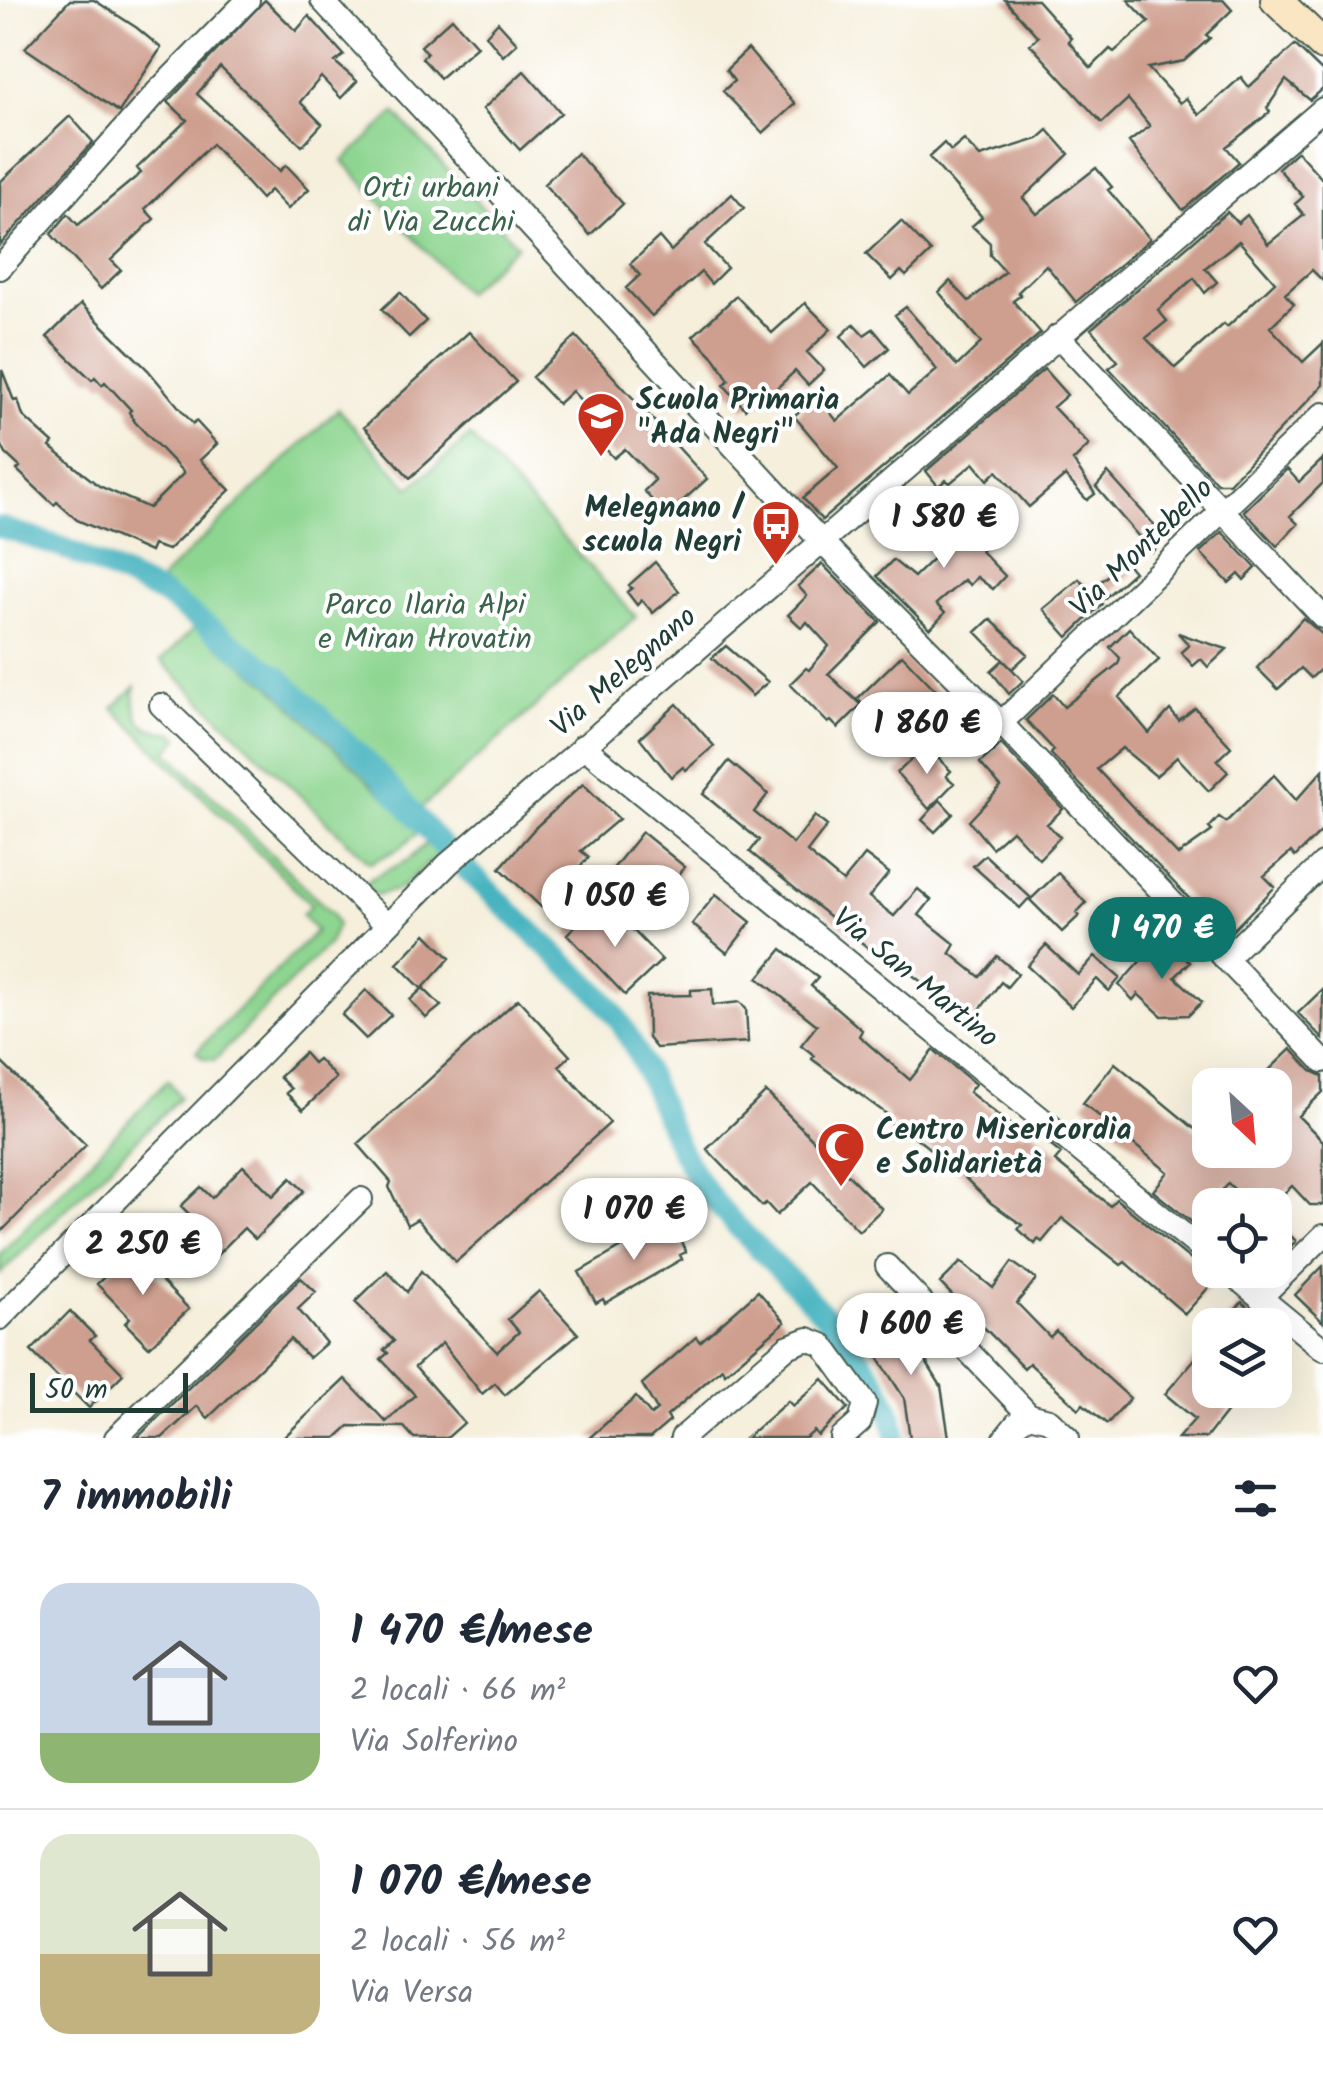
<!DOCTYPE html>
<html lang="it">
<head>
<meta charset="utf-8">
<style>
  :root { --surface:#fff; --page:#f6f6f7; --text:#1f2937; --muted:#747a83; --line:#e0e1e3; --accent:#0f766e }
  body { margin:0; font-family:Kalam,sans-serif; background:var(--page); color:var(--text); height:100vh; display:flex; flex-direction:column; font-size:38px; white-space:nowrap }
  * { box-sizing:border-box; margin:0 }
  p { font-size:32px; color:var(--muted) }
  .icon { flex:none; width:55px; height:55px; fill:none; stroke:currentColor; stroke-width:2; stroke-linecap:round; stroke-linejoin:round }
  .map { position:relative; height:1438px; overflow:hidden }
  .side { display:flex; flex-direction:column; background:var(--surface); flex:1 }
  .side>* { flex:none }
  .needle { width:65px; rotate:154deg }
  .tools { position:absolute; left:1192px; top:1068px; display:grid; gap:20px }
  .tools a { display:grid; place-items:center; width:100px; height:100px; border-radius:20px; background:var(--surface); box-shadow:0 10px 40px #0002; font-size:50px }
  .scale { position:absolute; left:30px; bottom:25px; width:158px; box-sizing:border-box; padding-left:10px; border:5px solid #1f3d34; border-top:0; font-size:28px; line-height:35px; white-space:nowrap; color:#1f3d34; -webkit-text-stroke:8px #fff; paint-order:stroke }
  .price { position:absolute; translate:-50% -85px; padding:0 22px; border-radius:35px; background:#fff; color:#222; font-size:32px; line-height:65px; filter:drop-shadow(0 2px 5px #0008) }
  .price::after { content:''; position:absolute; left:50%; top:60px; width:30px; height:22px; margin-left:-15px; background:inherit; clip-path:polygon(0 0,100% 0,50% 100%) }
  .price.selected { background:var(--accent); color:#fff }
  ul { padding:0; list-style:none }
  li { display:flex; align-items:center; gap:30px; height:250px; padding:0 40px }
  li+li { border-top:2px solid var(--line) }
  li span { display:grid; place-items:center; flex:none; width:280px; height:200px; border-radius:30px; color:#555 }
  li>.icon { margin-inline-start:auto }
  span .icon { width:120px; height:120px; fill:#fffc; stroke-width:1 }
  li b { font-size:42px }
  h2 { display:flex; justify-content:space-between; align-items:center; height:120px; padding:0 40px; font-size:42px }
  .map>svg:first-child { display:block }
</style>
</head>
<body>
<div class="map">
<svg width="1323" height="1438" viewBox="0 0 1323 1438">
  <rect width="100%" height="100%" fill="#fff"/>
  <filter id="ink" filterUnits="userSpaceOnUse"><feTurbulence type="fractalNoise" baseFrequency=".01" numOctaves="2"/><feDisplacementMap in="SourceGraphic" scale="20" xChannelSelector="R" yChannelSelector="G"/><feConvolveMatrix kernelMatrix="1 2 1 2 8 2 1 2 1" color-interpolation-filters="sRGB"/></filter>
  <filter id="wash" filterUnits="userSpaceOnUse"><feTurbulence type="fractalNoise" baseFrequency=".0048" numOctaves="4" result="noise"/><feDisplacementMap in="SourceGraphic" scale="40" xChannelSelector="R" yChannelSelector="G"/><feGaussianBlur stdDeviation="2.25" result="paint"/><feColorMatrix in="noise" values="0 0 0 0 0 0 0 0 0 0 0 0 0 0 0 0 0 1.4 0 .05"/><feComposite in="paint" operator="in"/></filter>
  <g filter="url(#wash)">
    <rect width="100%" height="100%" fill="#f5efdc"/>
    <path fill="#8dd590" stroke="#568962" stroke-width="2.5" d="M 395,113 L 517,245 L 465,293 L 343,161 Z
      M 338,409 L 410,488 L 470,436 L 636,617 L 417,812 C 384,775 353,738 317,705 C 269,662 216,626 163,589 L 162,578 Z
      M 194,628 L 271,686 L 420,831 L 399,849 L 370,863 L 161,661 Z
      M 135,687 C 132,721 141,730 174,733 L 179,738 L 167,751 L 332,914 L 337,925 L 329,943 L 215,1060 L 203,1058 L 196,1052 L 316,931 L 302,915 L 311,905 L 113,708 Z
      M 429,841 L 441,853 L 398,890 L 376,895 L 363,886 L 372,878 L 408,860 Z
      M 168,1080 L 180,1097 L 0,1274 L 0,1254 Z"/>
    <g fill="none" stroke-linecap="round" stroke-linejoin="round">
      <path stroke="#46b4c0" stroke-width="22" d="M 0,527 L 66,549 L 164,595 L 280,678 L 372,767 L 445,849
        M 459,862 C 490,892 521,922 553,952 C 569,968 588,982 603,999 C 648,1052 660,1124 699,1181 C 751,1256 887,1348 896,1438"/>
    </g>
    <g id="blocks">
      <path fill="#ce9e8e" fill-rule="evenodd" d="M 70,0 L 94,0 L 137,28 L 161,48 L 119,112 L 25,48 Z
        M 265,0 L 296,31 L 309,16 L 344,55 L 335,62 L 357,81 L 341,98 L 321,77 L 300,102 L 322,124 L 302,146 L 220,67 L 197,94 L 280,171 L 286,165 L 309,189 L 288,209 L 270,190 L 261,199 L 212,144 L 145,209 L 154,219 L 111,260 L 121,270 L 101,289 L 51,234 L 68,214 L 78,225 L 141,173 L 137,168 L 187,120 L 168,102 Z
        M 1005,0 L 1037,0 L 1071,38 L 1068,41 L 1091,68 L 1110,49 L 1114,52 L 1149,22 L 1128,0 L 1223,0 L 1232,10 L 1206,35 L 1210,38 L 1184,61 L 1148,68 L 1180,103 L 1186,98 L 1199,115 L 1241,77 L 1249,87 L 1295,45 L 1323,72 L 1323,89 L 1310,100 L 1286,80 L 1267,108 L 1270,112 L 1226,147 L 1239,162 L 1183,210 L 1129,142 L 1150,126 L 1128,99 L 1102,123 L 1030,44 L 1038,37 Z
        M 452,18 L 477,46 L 440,78 L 422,58 L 427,53 L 421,46 Z
        M 498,22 L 517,43 L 503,56 L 486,35 Z
        M 748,49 L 795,104 L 763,133 L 723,91 L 734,81 L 726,70 Z
        M 524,71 L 561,113 L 520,150 L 483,109 Z
        M 70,116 L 93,142 L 0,245 L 0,182 Z
        M 1048,130 L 1069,154 L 1023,198 L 1037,214 L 1096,168 L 1112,187 L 1108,190 L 1150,239 L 1076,302 L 1046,265 L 1018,292 L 1021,295 L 1013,301 L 1041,333 L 822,520 L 803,498 L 838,468 L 794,416 L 816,395 L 837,421 L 890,375 L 908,395 L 937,370 L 895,315 L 906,307 L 957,366 L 981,343 L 939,292 L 950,281 L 969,301 L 1005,272 L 990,255 L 990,243 L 972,226 L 982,217 L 929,157 L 944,143 L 951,151 L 964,140 L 980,157 L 1038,139 Z
        M 1297,151 L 1323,180 L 1323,281 L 1312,270 L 1285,294 L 1294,304 L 1270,327 L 1303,362 L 1323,343 L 1323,385 L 1229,483 L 1217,483 L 1109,368 L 1118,361 L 1091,329 L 1227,212 L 1238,223 L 1247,215 L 1268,244 L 1304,215 L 1295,204 L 1303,197 L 1278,168 ZM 1239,241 L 1275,282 L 1227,327 L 1224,324 L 1175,368 L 1146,338 L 1167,321 L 1158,310 L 1194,278 L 1205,293 L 1217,282 L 1205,268 Z
        M 577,153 L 623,204 L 590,235 L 544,184 Z
        M 732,194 L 744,208 L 705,244 L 727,268 L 711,284 L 701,272 L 652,316 L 626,288 L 640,275 L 630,264 L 659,237 L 671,251 Z
        M 901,221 L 931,252 L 906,276 L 901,271 L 892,280 L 866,254 Z
        M 400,292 L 426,321 L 409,337 L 382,309 Z
        M 736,296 L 772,333 L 805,303 L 831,329 L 807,352 L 824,370 L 808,385 L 795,371 L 761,403 L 756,398 L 745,409 L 724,385 L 729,380 L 714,357 L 693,336 Z
        M 81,304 L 148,370 L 193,424 L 196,421 L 217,444 L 200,460 L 230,490 L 168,550 L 153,545 L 150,552 L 77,520 L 57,502 L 54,505 L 17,470 L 20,467 L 6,454 L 0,442 L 2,370 L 14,401 L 18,400 L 23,416 L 53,443 L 50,447 L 99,486 L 149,508 L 184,473 L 135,422 L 129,412 L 131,410 L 105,382 L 102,385 L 95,377 L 92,380 L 47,337 Z
        M 854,324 L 864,335 L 873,329 L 889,348 L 867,367 L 841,336 Z
        M 469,332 L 516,382 L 410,478 L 364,427 Z
        M 576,336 L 707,479 L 666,516 L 644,491 L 655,480 L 625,449 L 614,458 L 592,434 L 602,423 L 572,391 L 558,404 L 532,377 Z
        M 1044,369 L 1067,395 L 1053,407 L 1089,445 L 1073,461 L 1095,494 L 1087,500 L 1065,476 L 1029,507 L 997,471 L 988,480 L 974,463 L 950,483 L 946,480 L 938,486 L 926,471 Z
        M 1323,459 L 1323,483 L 1290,516 L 1298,524 L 1277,546 L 1244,511 L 1287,469 L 1299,482 Z
        M 1108,473 L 1166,538 L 1152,552 L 1096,487 Z
        M 963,512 L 987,534 L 981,541 L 986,545 L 981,551 L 1005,576 L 993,589 L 977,577 L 970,585 L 964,580 L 936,604 L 945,613 L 930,629 L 877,576 L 893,560 L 914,577 L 946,546 L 936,539 Z
        M 1222,532 L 1256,568 L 1244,580 L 1239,574 L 1229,583 L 1200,552 Z
        M 1125,561 L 1134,572 L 1100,602 L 1102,604 L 1068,637 L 1043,609 L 1079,579 L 1090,590 Z
        M 655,562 L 679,591 L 653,613 L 642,600 L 637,605 L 627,592 L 632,588 L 629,585 Z
        M 822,564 L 880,622 L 828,674 L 861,705 L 838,728 L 831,721 L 828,723 L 790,684 L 806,668 L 809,670 L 829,646 L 807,622 L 802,628 L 788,615 L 807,596 L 798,586 Z
        M 1303,618 L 1323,635 L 1323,667 L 1311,678 L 1301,668 L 1278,689 L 1257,668 Z
        M 990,619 L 1028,654 L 1012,669 L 1023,681 L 1009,694 L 991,671 L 1003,660 L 1012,669 L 976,632 Z
        M 1129,628 L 1159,660 L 1119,697 L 1149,733 L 1170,710 L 1179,721 L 1195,708 L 1231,747 L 1217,760 L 1228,772 L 1209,791 L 1177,757 L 1156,776 L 1122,748 L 1097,769 L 1178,855 L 1212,831 L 1209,828 L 1219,817 L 1226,822 L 1274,775 L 1296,800 L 1323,770 L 1323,830 L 1295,857 L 1291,852 L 1264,876 L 1275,887 L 1226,937 L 1051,754 L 1054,750 L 1026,720 L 1053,694 L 1064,707 L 1118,664 L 1120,658 L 1110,647 Z
        M 1178,633 L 1195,639 L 1227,649 L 1208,667 L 1201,659 L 1193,666 L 1181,652 L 1189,645 Z
        M 726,646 L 768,682 L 752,696 L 712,658 Z
        M 902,655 L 949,704 L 914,741 L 896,721 L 888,730 L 857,699 Z
        M 677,704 L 714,746 L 686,770 L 683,767 L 671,777 L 640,738 Z
        M 1001,744 L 1063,809 L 1047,824 L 1060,837 L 1039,859 L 1012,830 L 992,848 L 969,821 L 1001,787 L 980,763 Z
        M 926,746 L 951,771 L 946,776 L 954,783 L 929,809 L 897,773 Z
        M 729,761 L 768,794 L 754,812 L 793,844 L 815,816 L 827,826 L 807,852 L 843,882 L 865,855 L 889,873 L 869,897 L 894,916 L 918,889 L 931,900 L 919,915 L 955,944 L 950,953 L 980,977 L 997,956 L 1018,974 L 1007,987 L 1001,982 L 972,1020 L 911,974 L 913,971 L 884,947 L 877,955 L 750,852 L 759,840 L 703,794 Z
        M 583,784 L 619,819 L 581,851 L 589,857 L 541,907 L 500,868 L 536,827 Z
        M 940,800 L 953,814 L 935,832 L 922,820 Z
        M 642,832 L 685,867 L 655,904 L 612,870 Z
        M 985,855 L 1030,897 L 1020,908 L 973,866 Z
        M 1058,873 L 1086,903 L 1076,913 L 1079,916 L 1062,932 L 1030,900 Z
        M 716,894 L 751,922 L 727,953 L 692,924 Z
        M 595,906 L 614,927 L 621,921 L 627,928 L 629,926 L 662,960 L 625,995 L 567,934 Z
        M 426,934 L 450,958 L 422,989 L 397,964 Z
        M 1161,938 L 1190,962 L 1175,977 L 1202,1002 L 1189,1015 L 1162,1016 L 1138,994 L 1133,1000 L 1119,985 Z
        M 1046,945 L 1078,975 L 1095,956 L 1120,978 L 1109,991 L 1097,979 L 1071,1007 L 1027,966 Z
        M 782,949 L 818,978 L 811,986 L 862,1030 L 859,1036 L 910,1080 L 934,1050 L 975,1084 L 969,1092 L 1022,1134 L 1028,1127 L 1061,1154 L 1055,1161 L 1110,1206 L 1116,1199 L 1201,1268 L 1212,1270 L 1216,1279 L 1185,1314 L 1125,1262 L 1121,1265 L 1062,1218 L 1042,1242 L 1038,1239 L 1035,1244 L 1018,1229 L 1022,1225 L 991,1203 L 961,1174 L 904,1128 L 901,1132 L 886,1118 L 888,1115 L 812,1059 L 814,1055 L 801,1045 L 817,1025 L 758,978 Z
        M 423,988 L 441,1006 L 426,1018 L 410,1000 Z
        M 712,989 L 713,1005 L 740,1002 L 746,1009 L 748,1042 L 656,1048 L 648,1038 L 647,996 L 691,995 L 691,990 Z
        M 1323,989 L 1323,1039 L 1298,1013 Z
        M 366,990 L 391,1015 L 366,1039 L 342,1015 Z
        M 518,999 L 570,1056 L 559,1066 L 610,1123 L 456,1262 L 417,1219 L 407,1225 L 389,1187 L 391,1182 L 358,1144 Z
        M 1291,1049 L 1312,1071 L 1323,1076 L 1323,1092 L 1298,1116 L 1323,1141 L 1323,1205 L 1310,1205 L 1292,1186 L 1271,1205 L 1250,1205 L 1228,1183 L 1194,1224 L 1153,1191 L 1168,1172 L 1083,1103 L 1115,1063 L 1196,1130 L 1210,1115 L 1210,1150 L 1275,1150 L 1275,1085 L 1264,1075 Z
        M 304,1053 L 313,1063 L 318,1059 L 336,1078 L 303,1110 L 286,1093 L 291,1089 L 279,1077 Z
        M 0,1061 L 86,1145 L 0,1233 Z
        M 766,1092 L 882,1209 L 859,1231 L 812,1182 L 777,1215 L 766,1203 L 762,1206 L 707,1149 Z
        M 243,1166 L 273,1196 L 291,1178 L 304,1191 L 255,1239 L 244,1228 L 212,1260 L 193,1241 L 205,1230 L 181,1206 L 201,1187 L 212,1198 Z
        M 670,1219 L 686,1252 L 680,1255 L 682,1259 L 605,1303 L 603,1299 L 596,1303 L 579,1272 Z
        M 1275,1220 L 1296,1241 L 1275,1262 Z
        M 131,1250 L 189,1309 L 149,1347 L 125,1323 L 130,1318 L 97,1284 Z
        M 961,1262 L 993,1288 L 1012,1262 L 1036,1279 L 1017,1303 L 1050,1337 L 1056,1331 L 1130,1398 L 1107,1424 L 1083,1404 L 1079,1409 L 1029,1363 L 1024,1368 L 940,1283 Z
        M 1323,1266 L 1323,1322 L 1295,1295 Z
        M 387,1271 L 407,1292 L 421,1271 L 497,1352 L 519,1332 L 508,1319 L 539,1291 L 578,1334 L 505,1395 L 495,1383 L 482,1394 L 442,1343 L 415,1367 L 464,1423 L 447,1438 L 414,1438 L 404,1427 L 349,1426 L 336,1438 L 283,1438 L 345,1379 L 386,1422 L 415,1395 L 381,1359 L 388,1353 L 384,1350 L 394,1341 L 355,1302 Z
        M 301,1278 L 316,1292 L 298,1309 L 326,1343 L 309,1358 L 290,1339 L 208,1418 L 197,1406 L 162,1438 L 137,1438 Z
        M 758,1291 L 785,1322 L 725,1373 L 722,1368 L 667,1416 L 670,1421 L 650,1438 L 589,1438 L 636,1397 L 651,1415 L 657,1410 L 642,1384 L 696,1337 L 700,1342 Z
        M 1242,1302 L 1250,1309 L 1270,1325 L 1222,1325 Z
        M 70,1311 L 95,1336 L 90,1340 L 123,1374 L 89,1408 L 31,1351 Z
        M 896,1313 L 941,1386 L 949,1438 L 910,1438 L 904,1398 L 863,1334 Z
        M 1210,1341 L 1210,1390 L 1215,1390 L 1232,1405 L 1206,1438 L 1178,1438 L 1195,1419 L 1165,1394 Z
        M 823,1379 L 848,1408 L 818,1436 L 814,1431 L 806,1438 L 746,1438 L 788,1401 L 793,1406 Z"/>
    </g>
  </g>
  <g filter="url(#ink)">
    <use href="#blocks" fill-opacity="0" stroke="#3f584d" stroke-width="2.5"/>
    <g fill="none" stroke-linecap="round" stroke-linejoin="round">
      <g stroke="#3f584d" stroke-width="26">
        <path id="street" d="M 322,0 L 820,540 L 1001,723 L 1323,1061
          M 0,268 L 157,92 L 248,0
          M 1058,336 L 1323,617
          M 161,705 L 387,925
          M 1001,723 L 1323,414
          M 583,746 L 1210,1256
          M 1225,959 L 1323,864
          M 887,1266 L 1029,1415 L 1049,1420 L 1068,1438
          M 1227,1270 L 1323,1349
          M 1260,1298 L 1323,1236
          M 0,1318 L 448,864 L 1323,109
          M 116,1438 L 361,1199
          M 682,1438 L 787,1347 L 808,1339 L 823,1345 L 865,1403 L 860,1422 L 842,1438
          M 1005,1438 L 1017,1423 L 1029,1415"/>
      </g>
      <g stroke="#3f584d" stroke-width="34">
        <path id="secondary" d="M 1276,0 L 1323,45"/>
      </g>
      <use href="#street" stroke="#fff" stroke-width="22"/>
      <use href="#secondary" stroke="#fbe6c4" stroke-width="30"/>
    </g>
  </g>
  <defs>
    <g id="school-pin" transform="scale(2.5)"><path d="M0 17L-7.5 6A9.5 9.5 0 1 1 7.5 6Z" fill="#c8321e" stroke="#fff"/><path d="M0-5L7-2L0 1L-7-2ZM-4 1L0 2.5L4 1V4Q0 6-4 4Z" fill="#fff"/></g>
    <g id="bus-pin" transform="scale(2.5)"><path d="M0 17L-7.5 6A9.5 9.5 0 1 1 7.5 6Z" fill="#c8321e" stroke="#fff"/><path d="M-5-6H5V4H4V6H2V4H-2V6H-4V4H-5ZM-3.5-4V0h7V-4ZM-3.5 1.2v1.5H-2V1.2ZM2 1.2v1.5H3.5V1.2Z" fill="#fff"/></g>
    <g id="mosque-pin" transform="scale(2.5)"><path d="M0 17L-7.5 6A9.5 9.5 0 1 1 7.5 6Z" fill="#c8321e" stroke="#fff"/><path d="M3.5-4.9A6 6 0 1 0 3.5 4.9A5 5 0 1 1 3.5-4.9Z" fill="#fff"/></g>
  </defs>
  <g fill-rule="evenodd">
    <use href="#school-pin" x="601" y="416"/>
    <use href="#bus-pin" x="776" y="524"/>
    <use href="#mosque-pin" x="841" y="1146"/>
  </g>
  <g text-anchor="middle" stroke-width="8" stroke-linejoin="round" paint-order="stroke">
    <g font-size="30" fill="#3a634b" stroke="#fff">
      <text x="431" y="197">Orti urbani<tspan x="431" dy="34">di Via Zucchi</tspan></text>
      <text x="425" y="614">Parco Ilaria Alpi<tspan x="425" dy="34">e Miran Hrovatin</tspan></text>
    </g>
    <g font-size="30" font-weight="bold" fill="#1f3d34" stroke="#fff" text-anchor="start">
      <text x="636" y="409">Scuola Primaria<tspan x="636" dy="34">"Ada Negri"</tspan></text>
      <text x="741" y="517" text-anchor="end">Melegnano /<tspan x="741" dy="34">scuola Negri</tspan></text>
      <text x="876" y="1139">Centro Misericordia<tspan x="876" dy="34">e Solidarietà</tspan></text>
    </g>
    <g font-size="30" fill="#1f3d34" stroke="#fff">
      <text transform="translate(1141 547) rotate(-44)" y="10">Via Montebello</text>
      <text transform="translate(623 671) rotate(-41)" y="10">Via Melegnano</text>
      <text transform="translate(916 977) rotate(39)" y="10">Via San Martino</text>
    </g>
  </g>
</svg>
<div class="tools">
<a><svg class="needle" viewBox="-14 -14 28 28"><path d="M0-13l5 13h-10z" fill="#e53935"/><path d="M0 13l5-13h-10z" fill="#747a83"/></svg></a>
<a><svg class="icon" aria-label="locate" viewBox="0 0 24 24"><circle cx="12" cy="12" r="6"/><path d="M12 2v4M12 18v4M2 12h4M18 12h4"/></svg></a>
<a><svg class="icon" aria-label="layers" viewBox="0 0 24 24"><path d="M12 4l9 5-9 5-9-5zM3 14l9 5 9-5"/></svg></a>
</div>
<div class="scale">50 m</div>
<b class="price" style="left:944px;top:571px">1 580 €</b>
<b class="price" style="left:927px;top:777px">1 860 €</b>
<b class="price" style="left:615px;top:950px">1 050 €</b>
<b class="price selected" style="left:1162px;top:982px">1 470 €</b>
<b class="price" style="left:634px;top:1263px">1 070 €</b>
<b class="price" style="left:143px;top:1298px">2 250 €</b>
<b class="price" style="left:911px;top:1378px">1 600 €</b>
</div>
<section class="side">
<h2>7 immobili<svg class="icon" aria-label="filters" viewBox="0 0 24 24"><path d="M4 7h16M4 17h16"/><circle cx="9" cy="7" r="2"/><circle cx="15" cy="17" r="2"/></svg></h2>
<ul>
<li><span style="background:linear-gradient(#c9d6e8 75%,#8fb573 0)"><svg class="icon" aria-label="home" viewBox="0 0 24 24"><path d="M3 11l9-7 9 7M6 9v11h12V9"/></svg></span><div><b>1 470 €/mese</b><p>2 locali · 66 m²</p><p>Via Solferino</p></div><svg class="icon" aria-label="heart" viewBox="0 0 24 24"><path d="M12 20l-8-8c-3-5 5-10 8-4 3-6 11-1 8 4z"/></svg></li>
<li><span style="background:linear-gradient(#dfe7d0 60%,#c2b280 0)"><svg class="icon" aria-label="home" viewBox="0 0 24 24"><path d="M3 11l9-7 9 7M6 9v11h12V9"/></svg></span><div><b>1 070 €/mese</b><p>2 locali · 56 m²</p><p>Via Versa</p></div><svg class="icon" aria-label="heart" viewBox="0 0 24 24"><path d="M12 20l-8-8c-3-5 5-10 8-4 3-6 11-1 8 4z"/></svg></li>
</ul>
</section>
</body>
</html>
